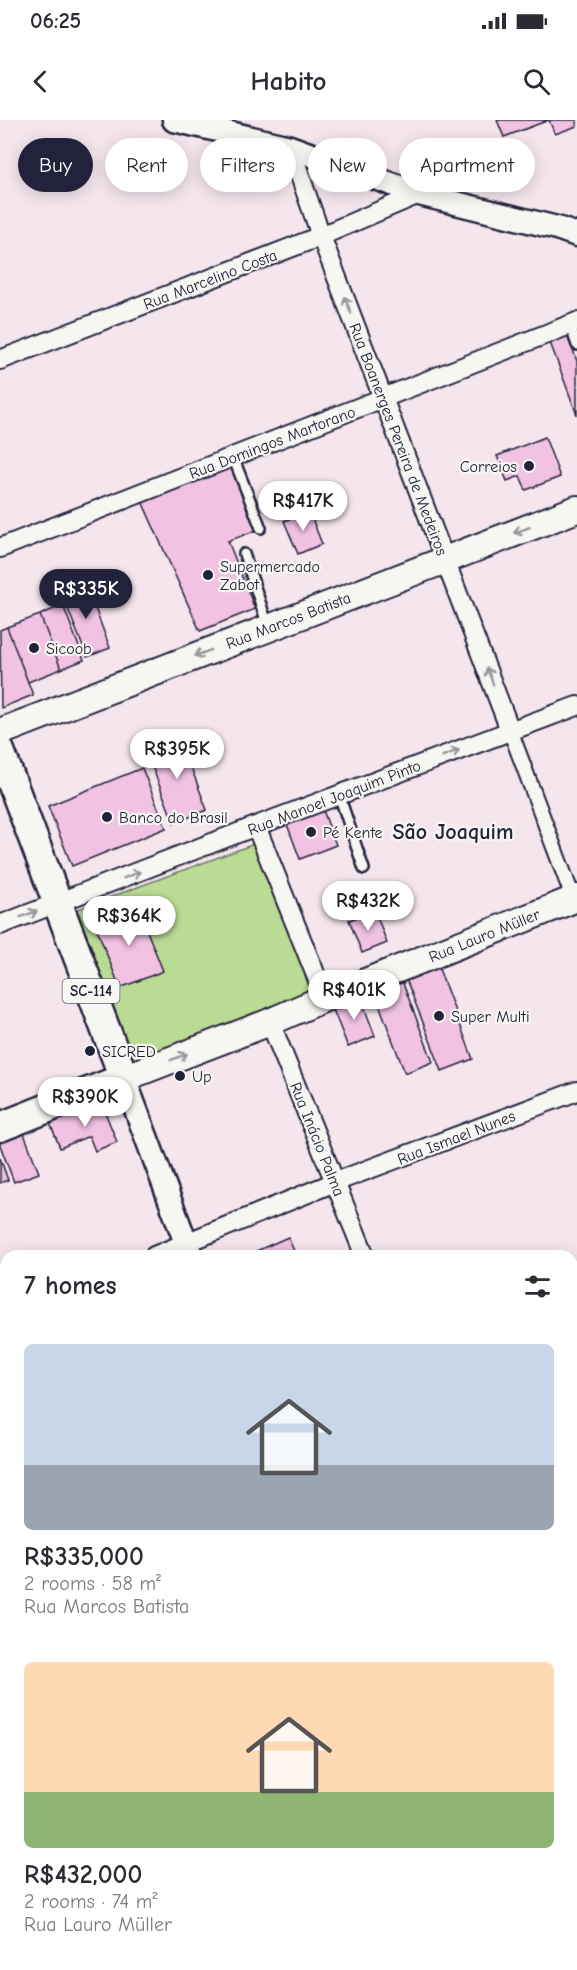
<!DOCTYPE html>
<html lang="en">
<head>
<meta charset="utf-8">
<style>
  :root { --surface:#fff; --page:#f7f7f7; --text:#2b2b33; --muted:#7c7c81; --accent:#22223b }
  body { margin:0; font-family:"Comic Neue",sans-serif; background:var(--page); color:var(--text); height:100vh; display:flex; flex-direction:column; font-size:22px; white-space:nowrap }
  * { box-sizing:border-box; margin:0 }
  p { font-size:20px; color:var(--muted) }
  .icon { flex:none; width:33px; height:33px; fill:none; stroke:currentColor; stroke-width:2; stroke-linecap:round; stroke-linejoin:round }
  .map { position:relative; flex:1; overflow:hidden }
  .panel { position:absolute; left:0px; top:1130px; width:578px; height:722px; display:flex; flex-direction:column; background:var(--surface); border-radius:18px 18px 0 0; box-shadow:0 3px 15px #0003 }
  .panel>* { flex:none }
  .banner { position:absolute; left:18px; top:18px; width:542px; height:54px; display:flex; gap:12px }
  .price { position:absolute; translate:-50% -51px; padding:0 14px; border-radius:21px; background:#fff; color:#222; font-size:20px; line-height:39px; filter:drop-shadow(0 2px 3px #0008) }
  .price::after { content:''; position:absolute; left:50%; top:36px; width:18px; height:14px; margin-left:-9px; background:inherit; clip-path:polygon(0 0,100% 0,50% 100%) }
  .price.selected { background:var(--accent); color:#fff }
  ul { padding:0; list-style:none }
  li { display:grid; align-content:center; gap:12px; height:318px; padding:0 24px }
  li span { display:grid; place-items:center; height:186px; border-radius:9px; color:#555 }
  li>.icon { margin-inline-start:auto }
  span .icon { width:108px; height:108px; fill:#fffc; stroke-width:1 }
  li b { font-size:26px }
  h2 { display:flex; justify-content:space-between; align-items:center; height:72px; padding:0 24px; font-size:26px }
  .pill { padding:0 21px; border-radius:27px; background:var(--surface); box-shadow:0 3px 15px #0003; font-size:21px; line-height:54px }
  .pill.selected { background:var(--accent); color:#fff }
  .status { display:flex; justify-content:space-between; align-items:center; height:42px; padding:0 30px; background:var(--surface); direction:ltr }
  .status svg { height:16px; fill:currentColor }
  header { display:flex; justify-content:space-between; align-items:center; height:78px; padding:0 24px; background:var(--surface); font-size:27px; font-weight:600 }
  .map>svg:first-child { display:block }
</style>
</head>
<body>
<div class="status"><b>06:25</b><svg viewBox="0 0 49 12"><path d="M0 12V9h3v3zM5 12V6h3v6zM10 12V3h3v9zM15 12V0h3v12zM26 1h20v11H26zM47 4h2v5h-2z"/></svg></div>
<header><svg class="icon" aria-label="back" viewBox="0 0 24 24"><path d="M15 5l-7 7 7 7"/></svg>Habito<svg class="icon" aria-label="search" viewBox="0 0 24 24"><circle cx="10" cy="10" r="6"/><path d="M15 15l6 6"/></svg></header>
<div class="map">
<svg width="577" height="1850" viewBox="0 0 577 1850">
  <rect width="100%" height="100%" fill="#f5e6ee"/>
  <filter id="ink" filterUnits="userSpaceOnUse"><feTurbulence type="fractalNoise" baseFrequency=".0167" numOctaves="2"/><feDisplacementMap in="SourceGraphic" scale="12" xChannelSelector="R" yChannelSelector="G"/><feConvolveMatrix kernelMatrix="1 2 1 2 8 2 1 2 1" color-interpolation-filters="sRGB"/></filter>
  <g filter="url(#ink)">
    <path fill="#badb94" stroke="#6e7e68" stroke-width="1.5" d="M 254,724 L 312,871 L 131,942 L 73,791 Z"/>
    <path fill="#f2c2e3" stroke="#22223b" stroke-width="1.5" d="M 497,0 L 549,0 L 504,17 Z
      M 549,0 L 577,0 L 577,6 L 555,14 Z
      M 565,210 L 577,241 L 577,295 L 548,217 Z
      M 545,317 L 560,357 L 526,370 L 520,356 L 507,361 L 497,336 Z
      M 231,342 L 257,410 L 228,421 L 255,489 L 200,511 L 141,379 Z
      M 309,391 L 322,424 L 298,434 L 284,401 Z
      M 86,464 L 110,528 L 87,537 L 62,474 Z
      M 63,485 L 84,540 L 61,549 L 40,495 Z
      M 40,495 L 61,549 L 28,562 L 7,507 Z
      M 7,507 L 33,575 L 1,588 L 0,510 Z
      M 180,618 L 207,690 L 174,703 L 146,631 Z
      M 142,648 L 166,708 L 72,746 L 48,686 Z
      M 321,685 L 336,725 L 300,739 L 285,699 Z
      M 137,786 L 163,851 L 120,868 L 95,804 Z
      M 375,791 L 387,823 L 362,833 L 349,800 Z
      M 436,841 L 473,939 L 442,951 L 404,854 Z
      M 402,861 L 433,942 L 405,953 L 374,871 Z
      M 360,876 L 375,916 L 348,927 L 332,887 Z
      M 101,982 L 117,1022 L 95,1031 L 89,1016 L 60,1028 L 50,1003 Z
      M 23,1011 L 39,1053 L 14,1062 L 0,1025 L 0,1020 Z
      M 0,1038 L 8,1060 L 0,1063 Z
      M 288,1117 L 296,1136 L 245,1136 Z
      M 6,1205 L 6,1257 L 0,1258 L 0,1209 Z"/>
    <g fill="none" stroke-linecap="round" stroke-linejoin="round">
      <g stroke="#22223b" stroke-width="14">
        <path id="service" d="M 570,205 L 577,225
          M 233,337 L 261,408
          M 244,434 L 268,506
          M 339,675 L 364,749
          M 572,1568 L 577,1566"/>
      </g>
      <g stroke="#22223b" stroke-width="18">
        <path id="pedestrian" d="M 510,610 L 575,783"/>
      </g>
      <g stroke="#22223b" stroke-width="22">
        <path id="minor" d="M 290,27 L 321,116 L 510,610
          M 0,240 L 321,116 L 419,74
          M 0,428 L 577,202
          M 256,706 L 325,878
          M 0,805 L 256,706 L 577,586
          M 270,902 L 365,1136
          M 154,1136 L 335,1062 L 577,971
          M 572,1175 L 577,1173
          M 0,1194 L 6,1191
          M 0,1300 L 6,1298
          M 572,1400 L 577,1398
          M 0,1467 L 6,1490
          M 572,1645 L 577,1658
          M 0,1711 L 6,1709
          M 231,1845 L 232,1850
          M 98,1850 L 108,1845"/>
      </g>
      <g stroke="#22223b" stroke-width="27">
        <path id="tertiary" d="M 174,0 L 290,27 L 419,74 L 557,108 L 577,115
          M 124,958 L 191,1136
          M 468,1845 L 470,1850"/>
      </g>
      <g stroke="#22223b" stroke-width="30">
        <path id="secondary" d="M 0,612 L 577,389
          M 124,958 L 270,902 L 325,878 L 577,778"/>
      </g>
      <g stroke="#22223b" stroke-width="33">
        <path id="primary" d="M 0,631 L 124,958 L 0,1007"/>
      </g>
      <use href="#service" stroke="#f6f6f2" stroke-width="9"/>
      <use href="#pedestrian" stroke="#f6f6f2" stroke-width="14"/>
      <use href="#minor" stroke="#f6f6f2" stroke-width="18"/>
      <use href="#tertiary" stroke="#f6f6f2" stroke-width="22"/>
      <use href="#secondary" stroke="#f6f6f2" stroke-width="26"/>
      <use href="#primary" stroke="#f6f6f2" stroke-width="28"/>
    </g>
    <defs><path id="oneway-shaft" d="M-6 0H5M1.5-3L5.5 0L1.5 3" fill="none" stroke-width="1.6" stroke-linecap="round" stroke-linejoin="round" transform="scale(1.5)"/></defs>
    <g stroke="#9797a0">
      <use href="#oneway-shaft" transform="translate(348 185) rotate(-111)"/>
      <use href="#oneway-shaft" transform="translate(522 410) rotate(159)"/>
      <use href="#oneway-shaft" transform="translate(203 533) rotate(159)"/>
      <use href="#oneway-shaft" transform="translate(490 556) rotate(-111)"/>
      <use href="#oneway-shaft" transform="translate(451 633) rotate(-21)"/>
      <use href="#oneway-shaft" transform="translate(132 755) rotate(-21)"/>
      <use href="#oneway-shaft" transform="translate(29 794) rotate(-21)"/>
      <use href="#oneway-shaft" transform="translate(179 937) rotate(-21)"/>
    </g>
  </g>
  <g fill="#22223b" stroke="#f6f6f2" stroke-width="2">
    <circle cx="529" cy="346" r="6"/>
    <circle cx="208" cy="455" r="6"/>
    <circle cx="34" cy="528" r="6"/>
    <circle cx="107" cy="697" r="6"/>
    <circle cx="311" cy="712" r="6"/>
    <circle cx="439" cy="896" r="6"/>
    <circle cx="90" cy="931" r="6"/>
    <circle cx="180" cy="956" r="6"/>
  </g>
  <g text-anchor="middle" stroke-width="4.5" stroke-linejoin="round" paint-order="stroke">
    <rect fill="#f6f6f2" stroke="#626272" stroke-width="1.5" x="62.5" y="859" width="57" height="24" rx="4.5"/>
    <g font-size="15" font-weight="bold" fill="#22223b">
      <text x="91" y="876">SC-114</text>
    </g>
    <g font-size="16" fill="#22223b" stroke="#f6f6f2">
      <text transform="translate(210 159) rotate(-21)" y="6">Rua Marcelino Costa</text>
      <text transform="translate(399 319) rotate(69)" y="6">Rua Boanerges Pereira de Medeiros</text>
      <text transform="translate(272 322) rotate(-21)" y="6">Rua Domingos Martorano</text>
      <text transform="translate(288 500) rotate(-21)" y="6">Rua Marcos Batista</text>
      <text transform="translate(334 677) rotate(-21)" y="6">Rua Manoel Joaquim Pinto</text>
      <text transform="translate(484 815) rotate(-22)" y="6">Rua Lauro Müller</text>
      <text transform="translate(456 1017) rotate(-21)" y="6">Rua Ismael Nunes</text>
      <text transform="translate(318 1019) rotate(68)" y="6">Rua Inácio Palma</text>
    </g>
    <g font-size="16" fill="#22223b" stroke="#f6f6f2" text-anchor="start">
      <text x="517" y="352" text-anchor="end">Correios</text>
      <text x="220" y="452">Supermercado<tspan x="220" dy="18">Zabot</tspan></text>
      <text x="46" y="534">Sicoob</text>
      <text x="119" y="703">Banco do Brasil</text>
      <text x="323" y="718">Pé Kente</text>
      <text x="451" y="902">Super Multi</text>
      <text x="102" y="937">SICRED</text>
      <text x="192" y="962">Up</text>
    </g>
    <g font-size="22" font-weight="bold" fill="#22223b" stroke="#f6f6f2">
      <text x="453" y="719">São Joaquim</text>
    </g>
  </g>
</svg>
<b class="price" style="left:303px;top:412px">R$417K</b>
<b class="price selected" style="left:86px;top:500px">R$335K</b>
<b class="price" style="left:177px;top:660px">R$395K</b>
<b class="price" style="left:368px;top:812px">R$432K</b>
<b class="price" style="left:129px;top:827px">R$364K</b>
<b class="price" style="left:354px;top:901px">R$401K</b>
<b class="price" style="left:85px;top:1008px">R$390K</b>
<div class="banner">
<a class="pill selected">Buy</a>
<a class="pill">Rent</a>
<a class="pill">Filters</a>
<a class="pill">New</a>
<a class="pill">Apartment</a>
</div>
<section class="panel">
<h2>7 homes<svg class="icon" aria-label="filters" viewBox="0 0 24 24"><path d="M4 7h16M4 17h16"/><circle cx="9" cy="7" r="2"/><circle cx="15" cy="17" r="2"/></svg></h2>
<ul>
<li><span style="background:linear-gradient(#c9d6e8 65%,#9aa5b1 0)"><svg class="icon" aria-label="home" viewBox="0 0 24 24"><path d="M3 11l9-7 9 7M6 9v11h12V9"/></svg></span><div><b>R$335,000</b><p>2 rooms · 58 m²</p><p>Rua Marcos Batista</p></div></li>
<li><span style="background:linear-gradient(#ffd9b3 70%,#8fb573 0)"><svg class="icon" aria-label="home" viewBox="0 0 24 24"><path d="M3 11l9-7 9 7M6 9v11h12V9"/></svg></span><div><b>R$432,000</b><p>2 rooms · 74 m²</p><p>Rua Lauro Müller</p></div></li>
</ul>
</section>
</div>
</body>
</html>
